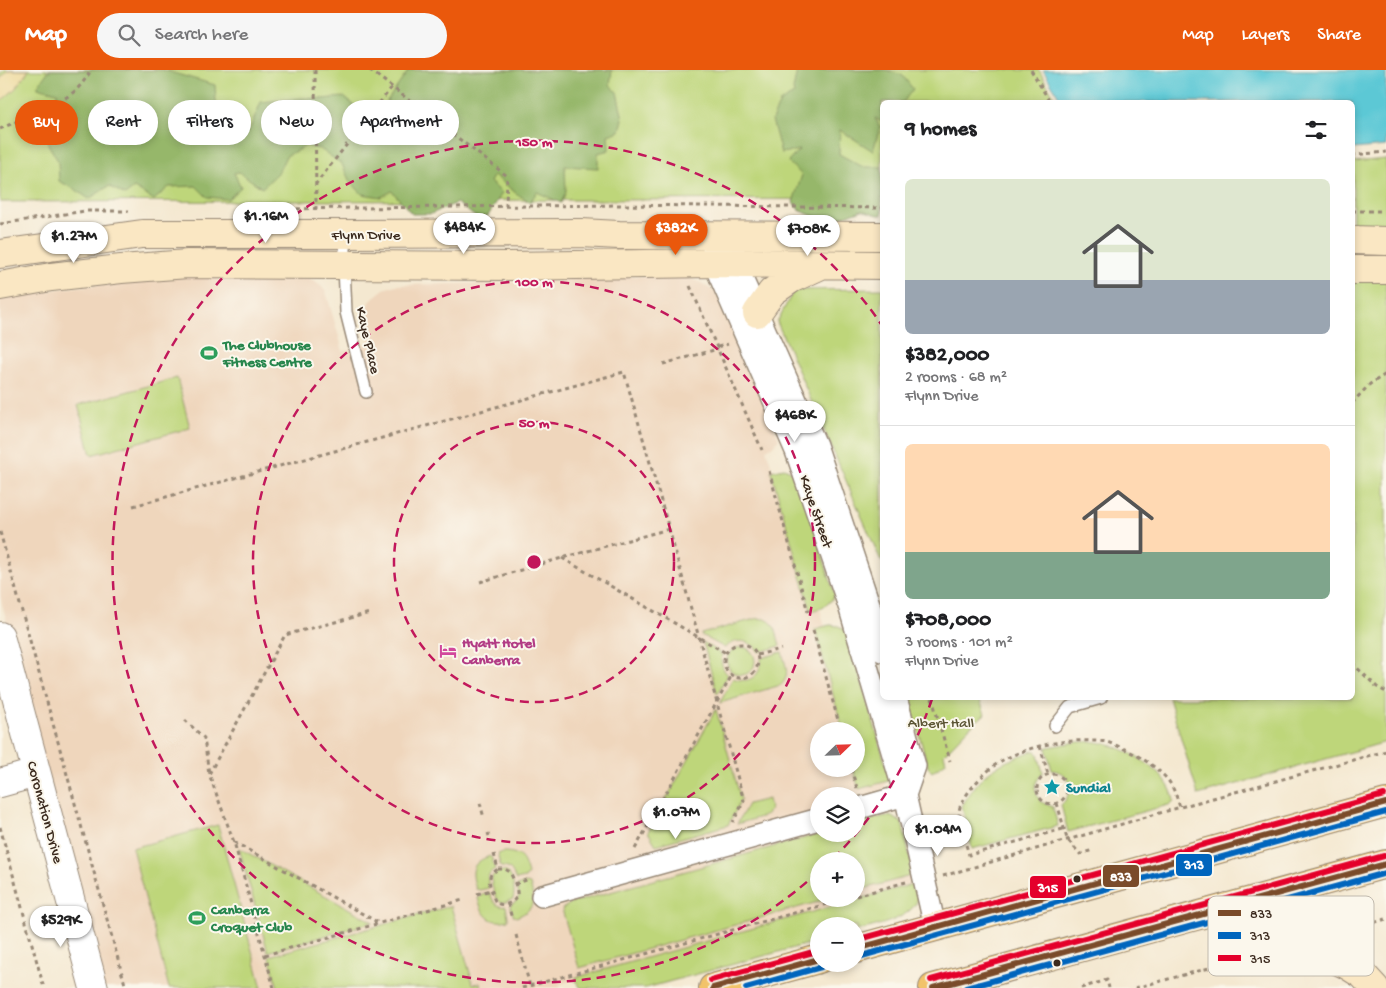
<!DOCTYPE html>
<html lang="en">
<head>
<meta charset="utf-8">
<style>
  :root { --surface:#fff; --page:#f6f6f6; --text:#202124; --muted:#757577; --line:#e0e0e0; --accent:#ea580c }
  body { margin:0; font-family:"Gochi Hand",sans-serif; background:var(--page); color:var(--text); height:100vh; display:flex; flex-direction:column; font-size:19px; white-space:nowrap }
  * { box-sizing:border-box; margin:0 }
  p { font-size:16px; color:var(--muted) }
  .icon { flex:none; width:28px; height:28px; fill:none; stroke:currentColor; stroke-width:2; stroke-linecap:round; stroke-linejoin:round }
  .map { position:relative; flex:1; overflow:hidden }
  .sheet { position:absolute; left:880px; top:30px; width:475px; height:600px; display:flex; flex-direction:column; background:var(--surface); border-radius:8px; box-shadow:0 2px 8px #0003 }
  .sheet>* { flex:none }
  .hud { position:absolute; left:15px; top:30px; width:475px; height:45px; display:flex; gap:10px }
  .needle { width:32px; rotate:67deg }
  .tools { position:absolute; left:810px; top:652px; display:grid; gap:10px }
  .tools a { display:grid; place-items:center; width:55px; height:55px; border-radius:50%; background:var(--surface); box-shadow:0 2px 8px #0003; font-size:25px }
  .price { position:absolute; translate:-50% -42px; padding:0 11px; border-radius:18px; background:#fff; color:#222; font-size:16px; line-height:32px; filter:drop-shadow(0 1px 2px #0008) }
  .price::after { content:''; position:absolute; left:50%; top:30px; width:15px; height:11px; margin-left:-8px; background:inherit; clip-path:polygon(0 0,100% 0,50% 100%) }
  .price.on { background:var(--accent); color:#fff }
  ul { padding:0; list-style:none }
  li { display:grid; align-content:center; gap:10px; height:265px; padding:0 25px }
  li+li { border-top:1px solid var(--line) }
  li span { display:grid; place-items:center; height:155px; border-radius:8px; color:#555 }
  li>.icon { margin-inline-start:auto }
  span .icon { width:90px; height:90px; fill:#fffc; stroke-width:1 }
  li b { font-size:21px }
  h2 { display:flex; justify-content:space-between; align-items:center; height:60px; padding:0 25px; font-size:21px }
  .chip { padding:0 18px; border-radius:22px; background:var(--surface); box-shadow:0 2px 8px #0003; font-size:18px; line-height:45px }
  .chip.on { background:var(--accent); color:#fff }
  header { display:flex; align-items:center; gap:30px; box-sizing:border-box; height:70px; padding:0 25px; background:var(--accent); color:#fff }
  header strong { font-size:24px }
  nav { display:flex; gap:28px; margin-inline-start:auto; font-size:18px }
  .search { width:350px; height:45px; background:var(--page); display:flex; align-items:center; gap:12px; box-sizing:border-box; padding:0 18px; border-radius:28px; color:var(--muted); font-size:19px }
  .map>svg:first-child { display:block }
</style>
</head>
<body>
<header>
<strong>Map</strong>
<div class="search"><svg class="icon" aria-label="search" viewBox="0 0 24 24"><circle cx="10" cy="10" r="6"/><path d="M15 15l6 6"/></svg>Search here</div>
<nav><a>Map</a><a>Layers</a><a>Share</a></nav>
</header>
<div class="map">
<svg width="1386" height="918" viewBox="0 0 1386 918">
  <rect width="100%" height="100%" fill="#fbf7ec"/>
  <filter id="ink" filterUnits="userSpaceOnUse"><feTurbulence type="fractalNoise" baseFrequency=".02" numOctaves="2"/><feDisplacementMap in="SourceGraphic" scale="10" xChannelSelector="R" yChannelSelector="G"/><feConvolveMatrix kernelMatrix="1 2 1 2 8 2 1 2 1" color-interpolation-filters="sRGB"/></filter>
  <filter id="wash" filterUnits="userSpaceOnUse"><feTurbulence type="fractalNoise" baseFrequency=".0096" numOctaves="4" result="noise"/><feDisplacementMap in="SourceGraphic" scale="20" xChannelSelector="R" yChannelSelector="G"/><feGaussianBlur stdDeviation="1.12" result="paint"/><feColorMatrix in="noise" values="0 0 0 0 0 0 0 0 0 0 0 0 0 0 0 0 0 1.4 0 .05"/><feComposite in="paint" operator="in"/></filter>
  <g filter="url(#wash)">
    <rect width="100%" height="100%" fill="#f4e8d0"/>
    <path fill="#efd6bc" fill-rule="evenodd" d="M 187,206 L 309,208 L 321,216 L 326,222 L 343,281 L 370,273 L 367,263 L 365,250 L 370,232 L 374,227 L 384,219 L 396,215 L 499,213 L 577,207 L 683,206 L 700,212 L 715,222 L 719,227 L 779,368 L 773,376 L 766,379 L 773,400 L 784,398 L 791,401 L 833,529 L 826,536 L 820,539 L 825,556 L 834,555 L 843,557 L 889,706 L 884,718 L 873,725 L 880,747 L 889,746 L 899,750 L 919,825 L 914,835 L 908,842 L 888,852 L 856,861 L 856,856 L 819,856 L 819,871 L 646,918 L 581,918 L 575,910 L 559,914 L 561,918 L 102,918 L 0,526 L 0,229 L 57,219 ZM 819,661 L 856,661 L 856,699 L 819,699 ZM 819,726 L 856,726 L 856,764 L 819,764 ZM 819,791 L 856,791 L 856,829 L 819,829 Z"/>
    <path fill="#bed67a" stroke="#7c804c" d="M 4,0 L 1039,0 L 1057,32 L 882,32 L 882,129 L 0,132 L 0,4 Z
      M 1386,89 L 1386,672 L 1198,725 L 1169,628 L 1352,628 L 1353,92 Z
      M 882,219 L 882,492 L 881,491 L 777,252 L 794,220 Z
      M 177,308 L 190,358 L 91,385 L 78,335 Z
      M 784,398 L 791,401 L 797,405 L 835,525 C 829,535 822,538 811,541 L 771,401 Z
      M 755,549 C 775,546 776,561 780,576 L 759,582 C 751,570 736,567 725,578 L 701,565 L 701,564 Z
      M 830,555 L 838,556 L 847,560 L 889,706 L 888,711 L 859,719 L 853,699 L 856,699 L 856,661 L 843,661 L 815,559 Z
      M 703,572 L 722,584 C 720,592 722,599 728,605 L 717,624 Z
      M727 591a14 14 0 1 1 28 0a14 14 0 1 1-28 0Z
      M 782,582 C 785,594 791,605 781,615 L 720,633 L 733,608 C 750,615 762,605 761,588 Z
      M 909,628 L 979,628 L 985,644 L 970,657 L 944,684 L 946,692 L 932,702 L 928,697 Z
      M 716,639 L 741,730 L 728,755 L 656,775 L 648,762 Z
      M 1077,672 C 1084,672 1091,671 1097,672 C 1125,676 1170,701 1174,731 L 1172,734 L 1068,762 L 1061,735 C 1075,722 1072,703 1052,700 L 1046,678 L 1048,677 Z
      M 1032,681 L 1036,681 L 1038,684 L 1043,703 C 1033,714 1033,719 1041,732 L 1053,737 L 1058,756 L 972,779 L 962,736 C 968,726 975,715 983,707 C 996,694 1015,688 1032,681 Z
      M 768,729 L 770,739 L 767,745 L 737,754 L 748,734 Z
      M 885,746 L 893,747 L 902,753 L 914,805 L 856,821 L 856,791 L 819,791 L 819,829 L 829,829 L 579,898 L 562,839 L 571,833 L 819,764 L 856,764 L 856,754 Z
      M 218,755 L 262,918 L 169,918 L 132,778 Z
      M 239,778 L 373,852 L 268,882 Z
      M 505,782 C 522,783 524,790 528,804 L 525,808 L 516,810 C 512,802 511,797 501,797 L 498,787 L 499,783 Z
      M 490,786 L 492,789 L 495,799 C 487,803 487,809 489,818 L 480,820 L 476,819 C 471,802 470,793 490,786 Z
      M 501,801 C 505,802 506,801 509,804 C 514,810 515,823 513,829 C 502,835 497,833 494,822 C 492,815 490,811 493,805 Z
      M 526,813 L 530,814 C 535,831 535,840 516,847 L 513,845 L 510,835 L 515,832 L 519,827 L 517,816 Z
      M 917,813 C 917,817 919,822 919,825 C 915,849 875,856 856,861 L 856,856 L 819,856 L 819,871 L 646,918 L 581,918 L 575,910 L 577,907 Z
      M 490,823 C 493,831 496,838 506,836 L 508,847 L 508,850 C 489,855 482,844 478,828 L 482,825 Z
      M 451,836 L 473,914 L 480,913 L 481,918 L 278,918 L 269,886 Z"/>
    <path fill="#96b76a" stroke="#687044" d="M 49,0 L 163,0 L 215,15 L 216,32 L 222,50 L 248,63 L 261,32 L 302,28 L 322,29 L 344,27 L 359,39 L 365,62 L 409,0 L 612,0 L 610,15 L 617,22 L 623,49 L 620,61 L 608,65 L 609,80 L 598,83 L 598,98 L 565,96 L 566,122 L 561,133 L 537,122 L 530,132 L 517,124 L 494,105 L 490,112 L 502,123 L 488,146 L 477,148 L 457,133 L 431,144 L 412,144 L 392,121 L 381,127 L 362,124 L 349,110 L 342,94 L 320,79 L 306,76 L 286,86 L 278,103 L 262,118 L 239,102 L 234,103 L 241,117 L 228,129 L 207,127 L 196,116 L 169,117 L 154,130 L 134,118 L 125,125 L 109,116 L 89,129 L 76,120 L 59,111 L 58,91 L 48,74 L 48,61 L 56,48 L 57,22 L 37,17 Z
      M 797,0 L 886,0 L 902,5 L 913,19 L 903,32 L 882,32 L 882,52 L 875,48 L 880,57 L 873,81 L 840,60 L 839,84 L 863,97 L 882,97 L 882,145 L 878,145 L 862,140 L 837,149 L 813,146 L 799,140 L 793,132 L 802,105 L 788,92 L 799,80 L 781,83 L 772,50 L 780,32 L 794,24 L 793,20 Z"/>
    <path fill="#eeda9e" stroke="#94825e" d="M 9,0 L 29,0 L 15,19 L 0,32 L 0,9 Z"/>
    <path fill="#5cc8d5" stroke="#4c797a" d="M 1043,0 L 1386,0 L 1386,76 L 1353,79 L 1352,32 L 1062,32 Z"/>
  </g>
  <g filter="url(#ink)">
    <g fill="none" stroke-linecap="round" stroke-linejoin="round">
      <g stroke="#988977" stroke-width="14">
        <path id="service" d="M 346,164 L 344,196 L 346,242 L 366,322
          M 1055,656 L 1070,637 L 1101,628"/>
      </g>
      <g stroke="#988977" stroke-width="24">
        <path id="minor" d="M 713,180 L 714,193 L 796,381 L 850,539 L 905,725 L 935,857
          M 734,180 L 735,193 L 816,375 L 869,534 L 882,581
          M 896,628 L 915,696 L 905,725
          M 856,739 L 905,725
          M 542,826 L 819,749"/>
      </g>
      <g stroke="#988977" stroke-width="30">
        <path id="tertiary" d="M 0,566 L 94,918
          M 0,713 L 36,703"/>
      </g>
      <g stroke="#988977" stroke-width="30">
        <path id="secondary" d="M 1352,170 L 1386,171
          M 0,184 L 142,164 L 346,164 L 581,163 L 619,165 L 882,166
          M 1352,200 L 1386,200
          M 0,216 L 51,207 L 121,199 L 188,194 L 508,196 L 714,193 L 882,195
          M 757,243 L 772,222 L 791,209 L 819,196
          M 1228,837 L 1347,895 L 1363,905 L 1375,918"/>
      </g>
      <g stroke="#988977" stroke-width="30">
        <path id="trunk" d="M 856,879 L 1386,733
          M 713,918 L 819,889
          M 933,918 L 1386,794"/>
      </g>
      <path stroke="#988977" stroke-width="3" stroke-dasharray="4 4" stroke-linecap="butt" d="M 315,0 L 316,139
        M 370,0 L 507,106 L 506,136
        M 1031,0 L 1050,32
        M 0,59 C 23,48 59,36 77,19 C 83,13 87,7 91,0
        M 1352,85 L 1386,82
        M 315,115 L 392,17
        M 273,139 L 620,135 L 882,138
        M 1352,141 L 1386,141
        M 0,154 L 85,141 L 129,141
        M 690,216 L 762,380
        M 718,277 L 728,274
        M 663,294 L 718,279
        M 1352,333 L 1370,314 L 1386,304
        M 769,401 L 808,542
        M 133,436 L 624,302 L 669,459 L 744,731 L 733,752
        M 0,462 L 126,918
        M 562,488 L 726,583
        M 480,512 L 562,488 L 669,459
        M 813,560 L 841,661
        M724 591a17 17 0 1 1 34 0a17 17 0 1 1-34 0Z
        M 757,585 L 781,579
        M 1352,593 L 1377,617 L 1386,622
        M 932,628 L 950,691
        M 185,650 L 204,668 L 209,704
        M 1040,676 L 1048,704
        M 851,699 L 857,718
        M1037 719a15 15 0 1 1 30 0a15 15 0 1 1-30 0Z
        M 480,733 L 484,748
        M 1057,733 L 1067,769 L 1080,784 L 1093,780
        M 0,757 L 44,918
        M 1063,759 L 969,785 C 966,773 956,748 960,737 C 966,721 988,698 1003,690 C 1030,676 1062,669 1092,671 C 1096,671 1102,671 1107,672 C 1125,678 1148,690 1162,704 C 1172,712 1176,725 1180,737
        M 488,763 L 489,766
        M 234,772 L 379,853
        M 635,779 L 732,605
        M 494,784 L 498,799
        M 498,799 L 505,799 L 510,802 C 513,808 518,819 517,825 C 515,833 503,837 497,833 C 493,830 493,823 491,819 C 489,813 489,809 491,804 Z
        M 943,806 L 1191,734 L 1386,681
        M 515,814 L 529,809
        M 477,824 L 491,820
        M 856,826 L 906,812
        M 508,834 L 512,849
        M 1336,864 L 1386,849
        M 516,865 L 530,916
        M 265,885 L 463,830
        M 274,918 L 234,772 L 209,704 L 285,565 L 370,543
        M 522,918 L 845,829
        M 1081,918 L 1107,910 L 1109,918
        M 1135,918 L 1269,882"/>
      <use href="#service" stroke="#fff" stroke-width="11"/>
      <use href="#minor" stroke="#fff" stroke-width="21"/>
      <use href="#tertiary" stroke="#fff" stroke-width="28"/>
      <use href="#secondary" stroke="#fae7c3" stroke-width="28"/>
      <use href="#trunk" stroke="#f2c36a" stroke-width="28"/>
      <g stroke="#fbf7ec" stroke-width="10">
        <path id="bus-1" d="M 856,879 L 1386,733
          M 713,918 L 819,889
          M 933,918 L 1386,794"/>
      </g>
      <g stroke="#fbf7ec" stroke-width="10">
        <path id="bus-2" d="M 858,887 L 1386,742
          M 746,918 L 821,897
          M 966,918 L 1386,803"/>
      </g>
      <g stroke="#fbf7ec" stroke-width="10">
        <path id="bus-3" d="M 856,870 L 1384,725
          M 711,910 L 817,881
          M 931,910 L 1384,786"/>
      </g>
      <use href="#bus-1" stroke="#7a4b2a" stroke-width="6"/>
      <use href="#bus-2" stroke="#0065bd" stroke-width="6"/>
      <use href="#bus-3" stroke="#e4002b" stroke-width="6"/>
    </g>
  </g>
  <g fill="none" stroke="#c2185b" stroke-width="2.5" stroke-dasharray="9 6">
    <circle cx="534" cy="492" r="140"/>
    <circle cx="534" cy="492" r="281"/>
    <path d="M932 629A421 421 0 0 1 832 790M818 802A421 421 0 1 1 881 254"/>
  </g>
  <defs>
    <g id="stadium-bare" transform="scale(1.35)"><path d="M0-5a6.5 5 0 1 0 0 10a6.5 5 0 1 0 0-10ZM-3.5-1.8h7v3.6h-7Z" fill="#2e9e5b" stroke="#fbf7ec" stroke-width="2.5" paint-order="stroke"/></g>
    <g id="hotel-bare" transform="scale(1.35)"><path d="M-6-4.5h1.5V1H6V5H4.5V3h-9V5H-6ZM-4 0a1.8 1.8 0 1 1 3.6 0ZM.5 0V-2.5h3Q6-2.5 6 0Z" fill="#d1479c" stroke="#fbf7ec" stroke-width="2.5" paint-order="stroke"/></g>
    <g id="sight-bare" transform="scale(1.35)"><path d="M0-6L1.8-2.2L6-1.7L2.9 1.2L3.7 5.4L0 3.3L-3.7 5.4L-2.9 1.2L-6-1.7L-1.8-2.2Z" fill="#0f9aa8" stroke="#fbf7ec" stroke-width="2.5" paint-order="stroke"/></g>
  </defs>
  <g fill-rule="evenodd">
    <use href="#stadium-bare" x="209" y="283"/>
    <use href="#hotel-bare" x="448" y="581"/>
    <use href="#sight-bare" x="1052" y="717"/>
    <use href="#stadium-bare" x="197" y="848"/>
  </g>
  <g fill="#3b2a1e" stroke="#fbf7ec" stroke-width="2">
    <circle cx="1077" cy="809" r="4.5"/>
    <circle cx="1057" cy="893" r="4.5"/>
  </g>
  <g text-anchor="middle" stroke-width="4" stroke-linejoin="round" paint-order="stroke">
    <g font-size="15" fill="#3b2a1e" stroke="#fbf7ec">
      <text x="366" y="169">Flynn Drive</text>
      <text transform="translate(369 270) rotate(77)" y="5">Kaye Place</text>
      <text transform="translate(817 441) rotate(71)" y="5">Kaye Street</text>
      <text transform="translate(46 742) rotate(75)" y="5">Coronation Drive</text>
    </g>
    <g font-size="15" font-weight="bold" fill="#27864d" stroke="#fbf7ec" text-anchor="start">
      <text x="223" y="279">The Clubhouse<tspan x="223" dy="17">Fitness Centre</tspan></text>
      <text x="211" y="844">Canberra<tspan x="211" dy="17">Croquet Club</tspan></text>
    </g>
    <g font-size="15" font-weight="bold" fill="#b23c85" stroke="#fbf7ec" text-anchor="start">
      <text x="462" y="577">Hyatt Hotel<tspan x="462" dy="17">Canberra</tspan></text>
    </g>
    <g font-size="15" fill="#5c5535" stroke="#fbf7ec">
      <text x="941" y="657">Albert Hall</text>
    </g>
    <g font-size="15" font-weight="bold" fill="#0d838f" stroke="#fbf7ec" text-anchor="start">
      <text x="1066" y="722">Sundial</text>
    </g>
  </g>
  <rect x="1208" y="826" width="166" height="80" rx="8" fill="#fbf7ec" stroke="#c1baae" stroke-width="1"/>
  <rect x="1218" y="840" width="23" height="6" fill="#7a4b2a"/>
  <rect x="1218" y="862" width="23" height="7" fill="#0065bd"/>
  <rect x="1218" y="885" width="23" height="6" fill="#e4002b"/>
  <g font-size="14" fill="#3b2a1e">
    <text x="1250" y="848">833</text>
    <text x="1250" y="870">313</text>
    <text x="1250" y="893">315</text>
  </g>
  <circle cx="534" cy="492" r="8" fill="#c2185b" stroke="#fbf7ec" stroke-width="2.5"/>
  <g font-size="15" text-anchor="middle" font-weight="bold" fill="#c2185b" stroke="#fbf7ec" stroke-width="4" stroke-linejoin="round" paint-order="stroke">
    <text x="534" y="76">150 m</text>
    <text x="534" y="216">100 m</text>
    <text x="534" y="357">50 m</text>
  </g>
  <g stroke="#fbf7ec" stroke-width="2">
    <rect x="1175" y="783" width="38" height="24" rx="5" fill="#0065bd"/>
    <rect x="1102" y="794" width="38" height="24" rx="5" fill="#7a4b2a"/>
    <rect x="1029" y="805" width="38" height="24" rx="5" fill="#e4002b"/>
  </g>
  <g font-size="14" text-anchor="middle" font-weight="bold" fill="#fff">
    <text x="1194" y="799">313</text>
    <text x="1121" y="811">833</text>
    <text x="1048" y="822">315</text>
  </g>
</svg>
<div class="tools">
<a><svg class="needle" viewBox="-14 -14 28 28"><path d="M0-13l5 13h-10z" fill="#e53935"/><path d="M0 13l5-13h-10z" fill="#757577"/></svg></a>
<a><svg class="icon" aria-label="layers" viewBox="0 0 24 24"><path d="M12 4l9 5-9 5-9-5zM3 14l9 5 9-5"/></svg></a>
<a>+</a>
<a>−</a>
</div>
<b class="price" style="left:266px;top:174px">$1.16M</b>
<b class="price" style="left:464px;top:185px">$484K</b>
<b class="price on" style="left:676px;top:186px">$382K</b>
<b class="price" style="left:808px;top:187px">$708K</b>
<b class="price" style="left:74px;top:194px">$1.27M</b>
<b class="price" style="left:795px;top:373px">$468K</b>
<b class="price" style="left:676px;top:770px">$1.07M</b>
<b class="price" style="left:938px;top:787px">$1.04M</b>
<b class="price" style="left:61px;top:878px">$529K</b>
<div class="hud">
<a class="chip on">Buy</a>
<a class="chip">Rent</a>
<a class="chip">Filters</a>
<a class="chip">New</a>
<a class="chip">Apartment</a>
</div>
<section class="sheet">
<h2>9 homes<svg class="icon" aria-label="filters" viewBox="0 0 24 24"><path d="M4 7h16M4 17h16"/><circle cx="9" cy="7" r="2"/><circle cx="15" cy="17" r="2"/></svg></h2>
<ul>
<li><span style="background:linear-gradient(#dfe7d0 65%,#9aa5b1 0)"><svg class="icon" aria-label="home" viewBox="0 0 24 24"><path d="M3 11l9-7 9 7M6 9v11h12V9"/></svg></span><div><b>$382,000</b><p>2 rooms · 68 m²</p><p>Flynn Drive</p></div></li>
<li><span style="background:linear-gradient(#ffd9b3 70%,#7fa58c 0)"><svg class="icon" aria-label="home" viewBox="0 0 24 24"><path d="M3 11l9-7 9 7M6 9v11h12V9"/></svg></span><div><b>$708,000</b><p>3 rooms · 101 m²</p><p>Flynn Drive</p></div></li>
</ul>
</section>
</div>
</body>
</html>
